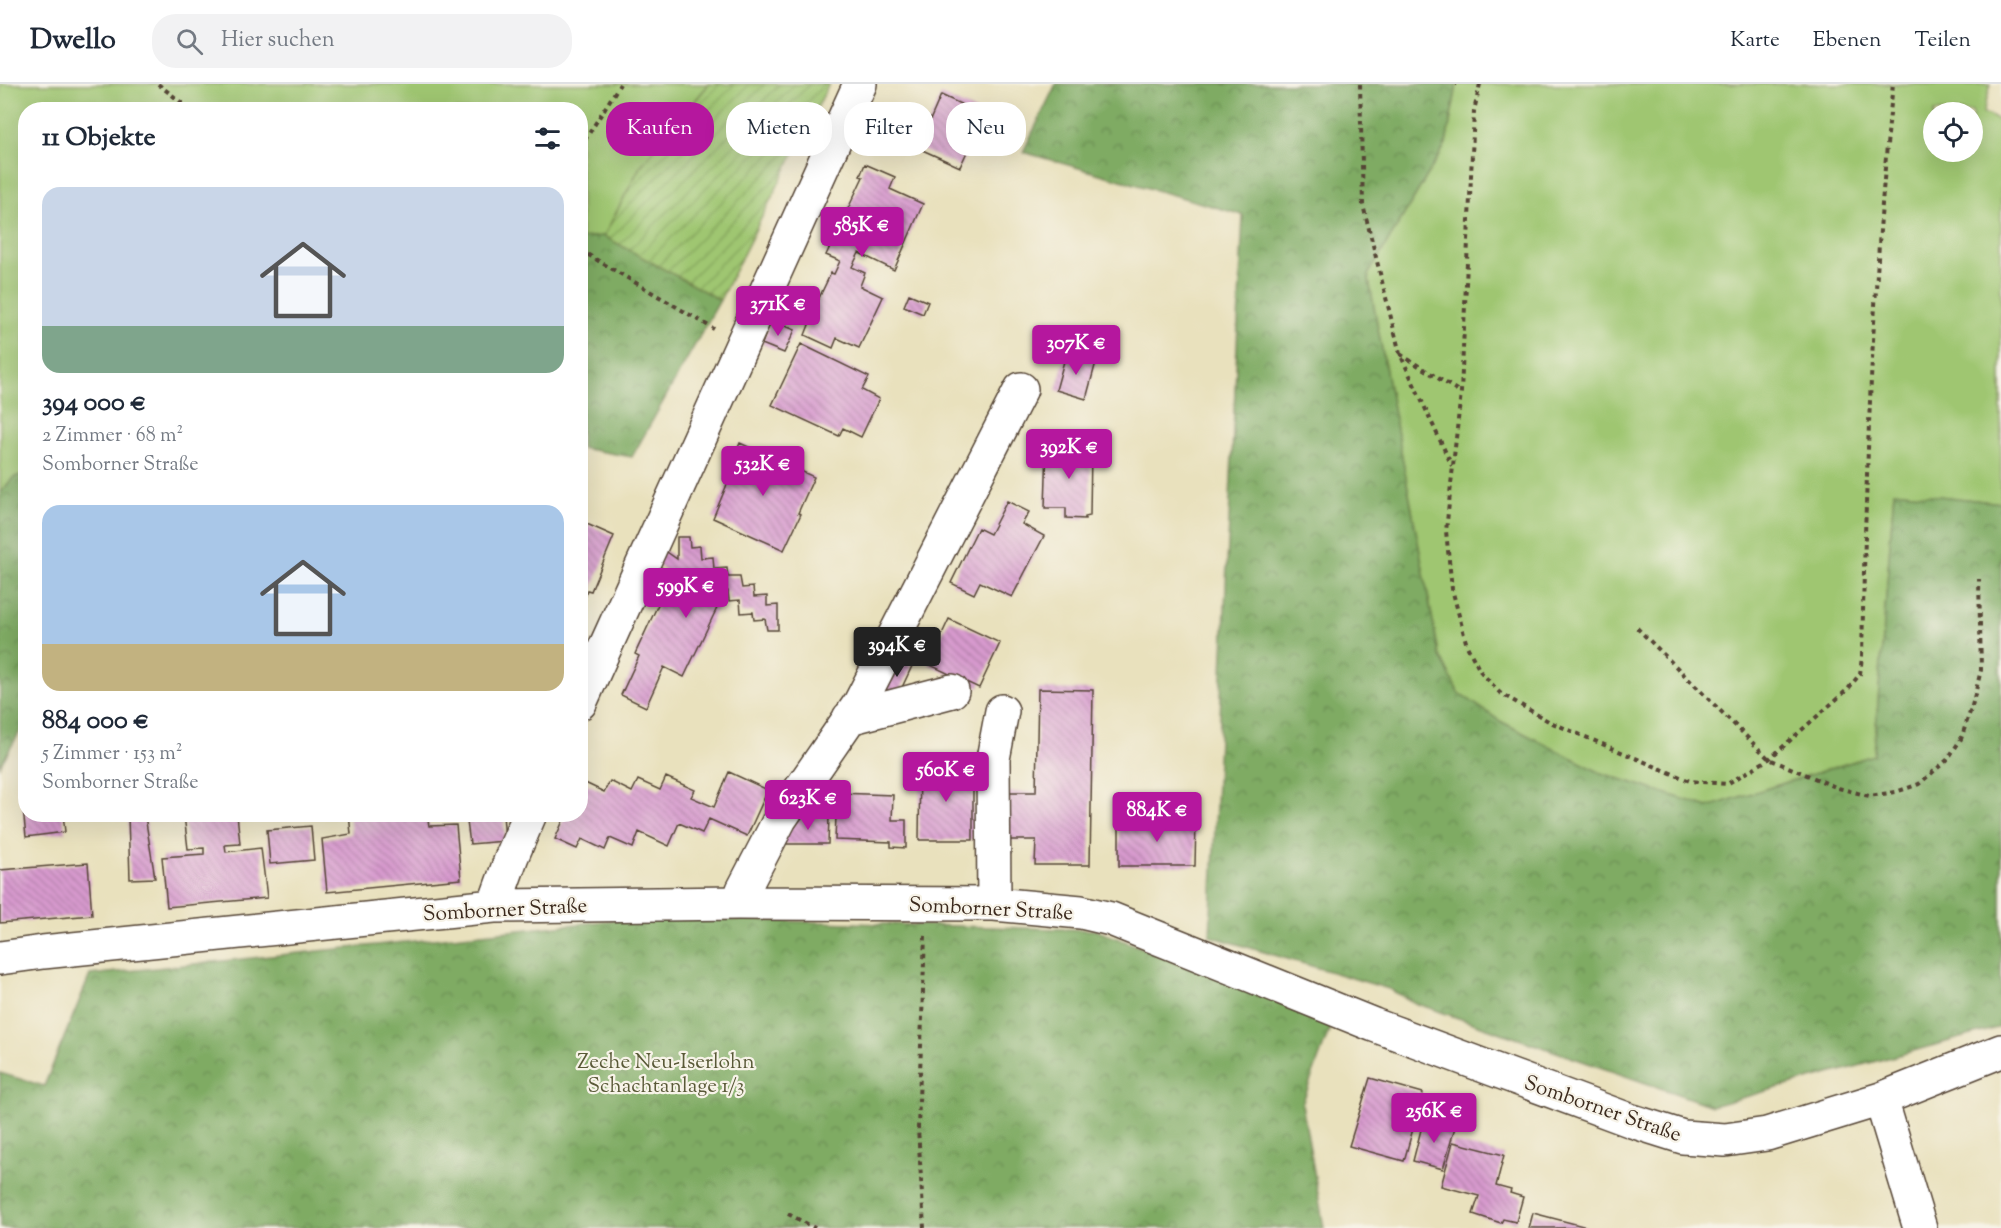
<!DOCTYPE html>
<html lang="de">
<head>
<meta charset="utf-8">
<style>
  :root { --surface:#fff; --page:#f2f2f3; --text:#1f2937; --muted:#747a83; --line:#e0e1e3; --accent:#b5179e }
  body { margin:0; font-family:"Sorts Mill Goudy",serif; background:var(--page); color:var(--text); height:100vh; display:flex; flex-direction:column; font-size:22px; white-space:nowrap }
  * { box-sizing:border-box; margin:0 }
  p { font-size:20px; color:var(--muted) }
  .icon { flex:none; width:33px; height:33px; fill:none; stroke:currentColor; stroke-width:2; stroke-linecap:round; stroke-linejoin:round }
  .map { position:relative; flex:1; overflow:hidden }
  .side { position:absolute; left:18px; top:18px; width:570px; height:720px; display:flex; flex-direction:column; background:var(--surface); border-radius:24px; box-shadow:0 6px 24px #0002 }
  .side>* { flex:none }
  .banner { position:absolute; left:606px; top:18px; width:570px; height:54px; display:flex; gap:12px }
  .tools { position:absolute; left:1923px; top:18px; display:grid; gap:12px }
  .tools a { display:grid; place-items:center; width:60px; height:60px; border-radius:50%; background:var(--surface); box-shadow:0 6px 24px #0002; font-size:30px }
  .price { position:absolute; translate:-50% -51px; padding:0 14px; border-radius:6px; background:var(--accent); color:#fff; font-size:20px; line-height:39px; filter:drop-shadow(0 2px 3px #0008) }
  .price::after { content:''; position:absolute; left:50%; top:36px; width:18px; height:14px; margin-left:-9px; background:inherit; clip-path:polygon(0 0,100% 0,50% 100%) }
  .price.current { background:#222; color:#fff }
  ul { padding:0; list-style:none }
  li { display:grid; align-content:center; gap:12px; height:318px; padding:0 24px }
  li span { display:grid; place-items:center; height:186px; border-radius:18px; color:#555 }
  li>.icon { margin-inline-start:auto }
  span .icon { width:108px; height:108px; fill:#fffc; stroke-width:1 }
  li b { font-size:26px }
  h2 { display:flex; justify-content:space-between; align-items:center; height:72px; padding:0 24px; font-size:26px }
  .pill { padding:0 21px; border-radius:24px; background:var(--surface); box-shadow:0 6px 24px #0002; font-size:21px; line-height:54px }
  .pill.current { background:var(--accent); color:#fff }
  header { display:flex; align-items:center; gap:36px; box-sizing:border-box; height:84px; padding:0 30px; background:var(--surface); border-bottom:2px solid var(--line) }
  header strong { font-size:28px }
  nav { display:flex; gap:33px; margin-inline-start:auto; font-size:21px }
  .search { width:420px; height:54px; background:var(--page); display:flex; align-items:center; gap:15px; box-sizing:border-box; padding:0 21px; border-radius:24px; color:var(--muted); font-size:22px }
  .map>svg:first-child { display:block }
</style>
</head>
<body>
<header>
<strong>Dwello</strong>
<div class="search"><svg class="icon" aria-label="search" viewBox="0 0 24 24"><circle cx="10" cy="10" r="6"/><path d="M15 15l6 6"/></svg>Hier suchen</div>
<nav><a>Karte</a><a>Ebenen</a><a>Teilen</a></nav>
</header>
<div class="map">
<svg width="2001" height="1144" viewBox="0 0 2001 1144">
  <defs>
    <pattern id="forest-crowns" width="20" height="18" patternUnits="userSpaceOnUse" patternTransform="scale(1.5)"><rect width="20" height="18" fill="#7fab63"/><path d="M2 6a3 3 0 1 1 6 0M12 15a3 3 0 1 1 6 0" fill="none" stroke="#698b51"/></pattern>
    <pattern id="garden-furrows" width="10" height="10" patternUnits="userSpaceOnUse" patternTransform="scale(1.5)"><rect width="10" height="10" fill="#9fc671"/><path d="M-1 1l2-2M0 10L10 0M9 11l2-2" fill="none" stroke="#83a15c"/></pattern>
    <pattern id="building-back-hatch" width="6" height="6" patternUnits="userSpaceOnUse" patternTransform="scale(1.5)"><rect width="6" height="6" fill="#d79ace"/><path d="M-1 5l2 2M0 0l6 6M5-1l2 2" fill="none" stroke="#b07ea7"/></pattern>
  </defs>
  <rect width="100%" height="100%" fill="#f7f3e8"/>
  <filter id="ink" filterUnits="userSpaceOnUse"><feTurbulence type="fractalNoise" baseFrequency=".0167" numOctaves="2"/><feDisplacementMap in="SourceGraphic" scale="12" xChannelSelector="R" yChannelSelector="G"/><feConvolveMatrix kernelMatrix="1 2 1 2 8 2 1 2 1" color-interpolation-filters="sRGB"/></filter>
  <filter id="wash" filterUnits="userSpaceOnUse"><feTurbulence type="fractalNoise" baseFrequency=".008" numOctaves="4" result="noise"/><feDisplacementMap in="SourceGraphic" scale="24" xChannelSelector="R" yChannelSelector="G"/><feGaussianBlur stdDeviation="1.35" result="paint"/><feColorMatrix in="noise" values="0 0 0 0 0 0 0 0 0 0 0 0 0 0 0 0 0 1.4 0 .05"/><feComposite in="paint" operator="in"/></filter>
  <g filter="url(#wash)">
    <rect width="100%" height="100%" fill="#e9e1bd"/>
    <path fill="#9fc671" stroke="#6d7848" stroke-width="1.5" fill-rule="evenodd" d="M 0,0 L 709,0 L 640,83 L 604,152 L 581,154 L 580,26 L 26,26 L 25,389 L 13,394 L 0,409 Z
      M 1457,0 L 1991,0 L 1983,29 L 2001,37 L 2001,419 L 1894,407 L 1874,671 L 1708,723 L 1601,689 L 1500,637 L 1458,608 L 1439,570 L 1368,191 L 1446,60 ZM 1934,28 L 1972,28 L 1972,68 L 1934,68 Z"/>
    <path fill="url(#forest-crowns)" stroke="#5d6a40" stroke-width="1.5" d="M 1056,0 L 1457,0 L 1446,60 L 1368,191 L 1439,570 L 1458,608 L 1500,637 L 1601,689 L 1708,723 L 1874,671 L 1894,407 L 2001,419 L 2001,943 L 1712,1022 L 1415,919 L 1389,905 L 1210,852 L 1243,131 L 1023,68 Z
      M 604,152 L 720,216 L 632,373 L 581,364 L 580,154 Z
      M 25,389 L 25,639 L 0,682 L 0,409 L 13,394 Z
      M 644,833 L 1095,846 L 1333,936 L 1302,1020 L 1324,1144 L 0,1144 L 0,989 L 44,1002 L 90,891 Z"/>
    <path fill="url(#garden-furrows)" stroke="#6d7848" stroke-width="1.5" d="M 709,0 L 829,0 L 720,216 L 604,152 L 640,83 Z"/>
    <g id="blocks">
      <path fill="url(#building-back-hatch)" d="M 941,11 L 1004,40 L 991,66 L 972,57 L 960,83 L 918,64 Z
        M 865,80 L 895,93 L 890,105 L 923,120 L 894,186 L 859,169 L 852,183 L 865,189 L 860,202 L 883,213 L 859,264 L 837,254 L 833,264 L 805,251 L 809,241 L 807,239 L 831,189 L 834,190 L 840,177 L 826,171 L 863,93 L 860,92 Z
        M 909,210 L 928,218 L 923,230 L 904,222 Z
        M 771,236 L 795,246 L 784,269 L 762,260 Z
        M 801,260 L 869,293 L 862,306 L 879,315 L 861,353 L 843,344 L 839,352 L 772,321 Z
        M 1066,270 L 1096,278 L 1086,315 L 1056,306 Z
        M 740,359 L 814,393 L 798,429 L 801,430 L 784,466 L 713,434 L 728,398 L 724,396 Z
        M 1047,361 L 1078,361 L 1078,366 L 1091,367 L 1090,432 L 1085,433 L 1085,435 L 1066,434 L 1066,424 L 1045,424 Z
        M 1007,417 L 1029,428 L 1022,440 L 1044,452 L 1012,513 L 980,498 L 974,510 L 951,499 L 978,444 L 990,450 Z
        M 580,437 L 614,452 L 591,507 L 587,506 L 581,521 Z
        M 677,453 L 689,453 L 690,463 L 700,462 L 701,474 L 713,473 L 714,485 L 727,484 L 728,493 L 740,493 L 742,504 L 753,503 L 754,513 L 767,512 L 767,522 L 778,521 L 778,546 L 767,546 L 765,535 L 754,536 L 753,528 L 741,529 L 740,516 L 729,517 L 728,507 L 715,509 L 714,497 L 702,498 L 702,487 L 690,487 L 699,495 L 697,500 L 701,503 L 697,513 L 718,522 L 684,593 L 664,583 L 646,623 L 621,611 L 639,572 L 635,570 L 668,499 L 673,501 L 677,492 L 656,481 L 664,466 L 677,475 Z
        M 949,535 L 1000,559 L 979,604 L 928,580 Z
        M 896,574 L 912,582 L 897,614 L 881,606 Z
        M 1038,605 L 1093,606 L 1090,781 L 1035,781 L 1036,756 L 1004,756 L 1005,708 L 1036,708 Z
        M 920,681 L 973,683 L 973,756 L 919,756 Z
        M 729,688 L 768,706 L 747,752 L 709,735 L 702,749 L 679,739 L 669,762 L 639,748 L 633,764 L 610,754 L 605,766 L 582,755 L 577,765 L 555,755 L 566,730 L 580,730 L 581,697 L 604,708 L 610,697 L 632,708 L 638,696 L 660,706 L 666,693 L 695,706 L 691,713 L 714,723 Z
        M 837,709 L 893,711 L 892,736 L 906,736 L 906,764 L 891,763 L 891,758 L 835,756 Z
        M 22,715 L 26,715 L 26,730 L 63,730 L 65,748 L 26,753 Z
        M 237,730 L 240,760 L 225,761 L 226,768 L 261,764 L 267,814 L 167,823 L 162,773 L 204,770 L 204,764 L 188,765 L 184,731 Z
        M 349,730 L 427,730 L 429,742 L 456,741 L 461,795 L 327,808 L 322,755 L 351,750 Z
        M 466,730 L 503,730 L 505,757 L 470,760 Z
        M 128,732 L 145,732 L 155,794 L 130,795 Z
        M 800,732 L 829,733 L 828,760 L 778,760 Z
        M 1119,735 L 1196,736 L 1195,782 L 1119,782 Z
        M 311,742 L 314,776 L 270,780 L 267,746 Z
        M 88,779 L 92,831 L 0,839 L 0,786 Z
        M 1370,994 L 1423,1009 L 1404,1077 L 1349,1062 Z
        M 1424,1034 L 1455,1043 L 1443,1085 L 1413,1077 Z
        M 1453,1058 L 1504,1071 L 1496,1102 L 1511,1106 L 1510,1109 L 1523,1113 L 1516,1138 L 1503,1135 L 1501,1139 L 1473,1130 L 1479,1112 L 1441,1102 Z
        M 1533,1129 L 1587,1143 L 1587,1144 L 1529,1144 Z"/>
    </g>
  </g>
  <g filter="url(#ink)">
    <use href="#blocks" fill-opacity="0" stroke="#554536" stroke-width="1.5"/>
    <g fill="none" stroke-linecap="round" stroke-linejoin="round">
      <g stroke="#554536" stroke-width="36">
        <path id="minor" d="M 580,619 L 860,0
          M 849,634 L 952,607
          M 738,819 L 743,806 L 780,735 L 860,619 L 1021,305
          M 994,820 L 993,675 L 1002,627
          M 494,822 L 512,772 L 530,730
          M 0,874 L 43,868 L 494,822 L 738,819 L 994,820 L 1081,828 L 1111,835 L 1374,941 L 1632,1037 L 1683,1053 L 1725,1056 L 1767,1050 L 1881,1015 L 2001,967
          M 1881,1015 L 1920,1144"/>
      </g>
      <path stroke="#554536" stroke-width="4" stroke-dasharray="4.5 4.5" stroke-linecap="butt" d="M 158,0 L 191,26
        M 1360,0 L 1363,121 L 1400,270 L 1452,382
        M 1456,0 L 1457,0
        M 1480,0 L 1474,27 L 1461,308 L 1446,447 L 1452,505 L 1467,562 L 1480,587 L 1500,609 L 1550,638 L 1690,697 L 1727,700 L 1769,675 L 1848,605 L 1860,590 L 1862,572 C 1866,381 1873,190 1893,0
        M 580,64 L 620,0
        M 580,166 L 714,245
        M 1400,270 L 1460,308
        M 1637,544 L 1769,675 L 1838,704 L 1869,712 L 1896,708 L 1919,700 L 1947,676 L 1961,655 L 1972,622 L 1981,586 L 1979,495
        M 788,1130 L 815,1144
        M 924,1144 L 918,1044 L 925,851"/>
      <use href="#minor" stroke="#fff" stroke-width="33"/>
    </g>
  </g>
  <g text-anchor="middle" stroke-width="4.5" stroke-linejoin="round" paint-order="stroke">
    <g font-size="21" fill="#3b2a1e" stroke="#f7f3e8">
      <text transform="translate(991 824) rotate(3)" y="7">Somborner Straße</text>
      <text transform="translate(505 825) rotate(-3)" y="7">Somborner Straße</text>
      <text transform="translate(1603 1024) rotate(19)" y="7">Somborner Straße</text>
    </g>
    <g font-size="21" fill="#595937" stroke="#f7f3e8">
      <text x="666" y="984">Zeche Neu-Iserlohn<tspan x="666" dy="24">Schachtanlage 1/3</tspan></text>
    </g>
  </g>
</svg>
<div class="tools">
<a><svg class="icon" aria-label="locate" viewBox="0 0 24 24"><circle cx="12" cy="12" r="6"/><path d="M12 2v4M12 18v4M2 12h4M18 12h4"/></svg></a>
</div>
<b class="price" style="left:862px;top:174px">585K €</b>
<b class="price" style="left:778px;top:253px">371K €</b>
<b class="price" style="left:1076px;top:292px">307K €</b>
<b class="price" style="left:1069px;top:396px">392K €</b>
<b class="price" style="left:763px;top:413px">532K €</b>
<b class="price" style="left:686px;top:535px">599K €</b>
<b class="price current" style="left:897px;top:594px">394K €</b>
<b class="price" style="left:946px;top:719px">560K €</b>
<b class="price" style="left:808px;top:747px">623K €</b>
<b class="price" style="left:1157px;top:759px">884K €</b>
<b class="price" style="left:1434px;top:1060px">256K €</b>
<div class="banner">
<a class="pill current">Kaufen</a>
<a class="pill">Mieten</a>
<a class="pill">Filter</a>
<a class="pill">Neu</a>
</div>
<section class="side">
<h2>11 Objekte<svg class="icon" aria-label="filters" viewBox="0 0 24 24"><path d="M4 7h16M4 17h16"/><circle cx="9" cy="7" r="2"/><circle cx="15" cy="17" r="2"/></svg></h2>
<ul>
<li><span style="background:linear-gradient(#c9d6e8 75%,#7fa58c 0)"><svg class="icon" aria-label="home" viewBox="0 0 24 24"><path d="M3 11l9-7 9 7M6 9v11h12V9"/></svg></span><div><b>394 000 €</b><p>2 Zimmer · 68 m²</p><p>Somborner Straße</p></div></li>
<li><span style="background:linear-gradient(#a9c7e8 75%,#c2b280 0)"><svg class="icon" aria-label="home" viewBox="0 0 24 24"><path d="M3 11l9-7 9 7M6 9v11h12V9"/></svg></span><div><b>884 000 €</b><p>5 Zimmer · 153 m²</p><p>Somborner Straße</p></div></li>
</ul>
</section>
</div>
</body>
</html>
